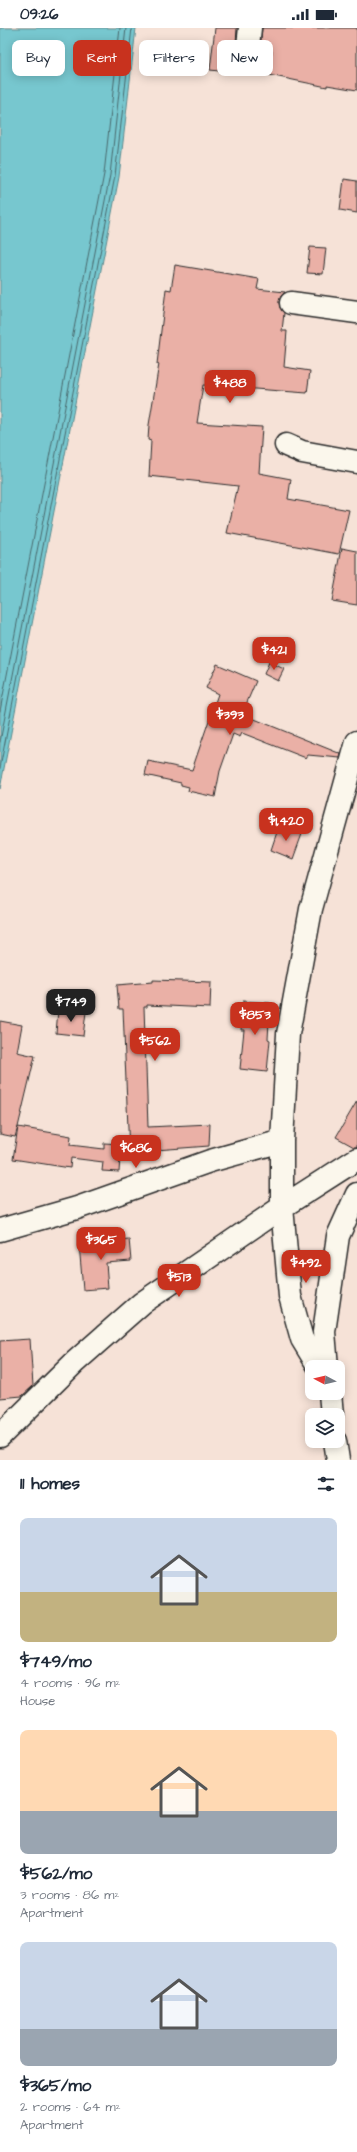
<!DOCTYPE html>
<html lang="en">
<head>
<meta charset="utf-8">
<style>
  :root { --surface:#fff; --page:#f6f6f7; --text:#1f2937; --muted:#747a83; --accent:#c8321e }
  body { margin:0; font-family:"Architects Daughter",sans-serif; background:var(--page); color:var(--text); height:100vh; display:flex; flex-direction:column; font-size:15px; white-space:nowrap }
  * { box-sizing:border-box; margin:0 }
  p { font-size:13px; color:var(--muted) }
  .icon { flex:none; width:22px; height:22px; fill:none; stroke:currentColor; stroke-width:2; stroke-linecap:round; stroke-linejoin:round }
  .map { position:relative; height:1432px; overflow:hidden }
  .side { display:flex; flex-direction:column; background:var(--surface); flex:1 }
  .side>* { flex:none }
  .banner { position:absolute; left:12px; top:12px; width:333px; height:36px; display:flex; gap:8px }
  .needle { width:26px; rotate:277deg }
  .buttons { position:absolute; left:305px; top:1332px; display:grid; gap:8px }
  .buttons a { display:grid; place-items:center; width:40px; height:40px; border-radius:8px; background:var(--surface); box-shadow:0 2px 10px #0003; font-size:20px }
  .price { position:absolute; translate:-50% -34px; padding:0 9px; border-radius:8px; background:var(--accent); color:#fff; font-size:13px; line-height:26px; filter:drop-shadow(0 1px 2px #0008) }
  .price::after { content:''; position:absolute; left:50%; top:24px; width:12px; height:9px; margin-left:-6px; background:inherit; clip-path:polygon(0 0,100% 0,50% 100%) }
  .price.active { background:#222; color:#fff }
  ul { padding:0; list-style:none }
  li { display:grid; align-content:center; gap:8px; height:212px; padding:0 20px }
  li span { display:grid; place-items:center; height:124px; border-radius:8px; color:#555 }
  li>.icon { margin-inline-start:auto }
  span .icon { width:72px; height:72px; fill:#fffc; stroke-width:1 }
  li b { font-size:17px }
  h2 { display:flex; justify-content:space-between; align-items:center; height:48px; padding:0 20px; font-size:17px }
  .chip { padding:0 14px; border-radius:8px; background:var(--surface); box-shadow:0 2px 10px #0003; font-size:14px; line-height:36px }
  .chip.active { background:var(--accent); color:#fff }
  .status { display:flex; justify-content:space-between; align-items:center; height:28px; padding:0 20px; background:var(--surface); direction:ltr }
  .status svg { height:11px; fill:currentColor }
  .map>svg:first-child { display:block }
</style>
</head>
<body>
<div class="status"><b>09:26</b><svg viewBox="0 0 49 12"><path d="M0 12V9h3v3zM5 12V6h3v6zM10 12V3h3v9zM15 12V0h3v12zM26 1h20v11H26zM47 4h2v5h-2z"/></svg></div>
<div class="map">
<svg width="357" height="1432" viewBox="0 0 357 1432">
  <rect width="100%" height="100%" fill="#f6e2d7"/>
  <filter id="ink" filterUnits="userSpaceOnUse"><feTurbulence type="fractalNoise" baseFrequency=".025" numOctaves="2"/><feDisplacementMap in="SourceGraphic" scale="8" xChannelSelector="R" yChannelSelector="G"/><feConvolveMatrix kernelMatrix="1 2 1 2 8 2 1 2 1" color-interpolation-filters="sRGB"/></filter>
  <g filter="url(#ink)">
    <path fill="#77c7cf" stroke="#59898d" d="M 0,0 L 136,0 L 119,149 L 0,761 Z"/>
    <g fill="none" stroke-linecap="round" stroke-linejoin="round">
      <path stroke="#49696d" stroke-width="1" d="M 0,683 L 104,146 L 120,0
        M 0,714 L 110,147 L 126,0
        M 0,740 L 115,148 L 132,0"/>
    </g>
    <path fill="#eab0a6" stroke="#2b2b2b" d="M 215,0 L 237,0 L 235,31 L 230,31 L 228,44 L 210,42 Z
      M 262,0 L 357,0 L 357,62 L 327,57 L 327,59 L 269,47 L 272,23 L 260,21 Z
      M 344,151 L 357,153 L 357,185 L 340,182 Z
      M 310,219 L 326,220 L 323,246 L 307,245 Z
      M 175,237 L 259,251 L 257,261 L 285,264 L 281,268 L 279,274 L 280,280 L 284,285 L 282,303 L 287,303 L 284,339 L 310,343 L 307,365 L 203,357 L 197,395 L 262,399 L 259,445 L 291,451 L 288,471 L 349,482 L 339,526 L 227,505 L 238,458 L 149,448 L 151,413 L 148,412 L 149,397 L 159,336 L 157,336 L 166,261 L 171,262 Z
      M 342,520 L 357,523 L 357,577 L 332,573 Z
      M 269,634 L 284,641 L 278,653 L 264,646 Z
      M 217,636 L 256,653 L 242,686 L 341,726 L 340,730 L 308,727 L 306,730 L 242,705 L 240,709 L 233,706 L 220,743 L 215,769 L 188,763 L 189,759 L 181,757 L 181,755 L 145,747 L 148,733 L 192,742 L 218,666 L 206,660 Z
      M 279,798 L 302,806 L 293,831 L 271,822 Z
      M 153,952 L 211,954 L 210,980 L 147,977 L 147,979 L 144,979 L 148,1099 L 210,1096 L 209,1118 L 129,1124 L 123,981 L 119,981 L 117,957 L 153,954 Z
      M 243,973 L 270,975 L 268,1011 L 270,1012 L 267,1044 L 240,1041 L 244,1002 L 241,1002 Z
      M 58,982 L 86,984 L 83,1008 L 56,1005 Z
      M 0,993 L 22,997 L 17,1024 L 35,1028 L 18,1099 L 71,1108 L 70,1117 L 104,1121 L 104,1115 L 121,1116 L 119,1144 L 102,1143 L 103,1134 L 71,1130 L 70,1140 L 13,1131 L 18,1099 L 15,1109 L 0,1106 Z
      M 357,1073 L 357,1119 L 354,1119 L 336,1109 Z
      M 129,1211 L 131,1233 L 106,1235 L 108,1260 L 83,1262 L 79,1216 Z
      M 30,1311 L 33,1358 L 22,1368 L 0,1370 L 0,1313 Z"/>
    <g fill="none" stroke-linecap="round" stroke-linejoin="round">
      <g stroke="#2b2b2b" stroke-width="25">
        <path id="minor" d="M 247,27 L 250,0
          M 291,275 L 357,284
          M 286,417 L 302,424 L 357,434
          M 0,1202 L 77,1180 L 210,1133 L 282,1113
          M 319,1339 L 302,1311 L 290,1268 L 282,1179 L 282,1113 L 288,1006 L 311,881 L 357,714
          M 327,1339 L 324,1304 L 338,1208 L 357,1166
          M 330,1365 L 332,1387
          M 0,1408 L 75,1334 L 142,1275 L 282,1179 L 357,1131
          M 335,1413 L 338,1432"/>
      </g>
      <use href="#minor" stroke="#fbf7ec" stroke-width="22"/>
    </g>
  </g>
</svg>
<div class="buttons">
<a><svg class="needle" viewBox="-14 -14 28 28"><path d="M0-13l5 13h-10z" fill="#e53935"/><path d="M0 13l5-13h-10z" fill="#747a83"/></svg></a>
<a><svg class="icon" aria-label="layers" viewBox="0 0 24 24"><path d="M12 4l9 5-9 5-9-5zM3 14l9 5 9-5"/></svg></a>
</div>
<b class="price" style="left:230px;top:376px">$488</b>
<b class="price" style="left:274px;top:643px">$421</b>
<b class="price" style="left:230px;top:708px">$393</b>
<b class="price" style="left:286px;top:814px">$1,420</b>
<b class="price active" style="left:71px;top:995px">$749</b>
<b class="price" style="left:255px;top:1008px">$853</b>
<b class="price" style="left:155px;top:1034px">$562</b>
<b class="price" style="left:136px;top:1141px">$686</b>
<b class="price" style="left:101px;top:1233px">$365</b>
<b class="price" style="left:306px;top:1256px">$492</b>
<b class="price" style="left:179px;top:1270px">$513</b>
<div class="banner">
<a class="chip">Buy</a>
<a class="chip active">Rent</a>
<a class="chip">Filters</a>
<a class="chip">New</a>
</div>
</div>
<section class="side">
<h2>11 homes<svg class="icon" aria-label="filters" viewBox="0 0 24 24"><path d="M4 7h16M4 17h16"/><circle cx="9" cy="7" r="2"/><circle cx="15" cy="17" r="2"/></svg></h2>
<ul>
<li><span style="background:linear-gradient(#c9d6e8 60%,#c2b280 0)"><svg class="icon" aria-label="home" viewBox="0 0 24 24"><path d="M3 11l9-7 9 7M6 9v11h12V9"/></svg></span><div><b>$749/mo</b><p>4 rooms · 96 m²</p><p>House</p></div></li>
<li><span style="background:linear-gradient(#ffd9b3 65%,#9aa5b1 0)"><svg class="icon" aria-label="home" viewBox="0 0 24 24"><path d="M3 11l9-7 9 7M6 9v11h12V9"/></svg></span><div><b>$562/mo</b><p>3 rooms · 86 m²</p><p>Apartment</p></div></li>
<li><span style="background:linear-gradient(#c9d6e8 70%,#9aa5b1 0)"><svg class="icon" aria-label="home" viewBox="0 0 24 24"><path d="M3 11l9-7 9 7M6 9v11h12V9"/></svg></span><div><b>$365/mo</b><p>2 rooms · 64 m²</p><p>Apartment</p></div></li>
</ul>
</section>
</body>
</html>
